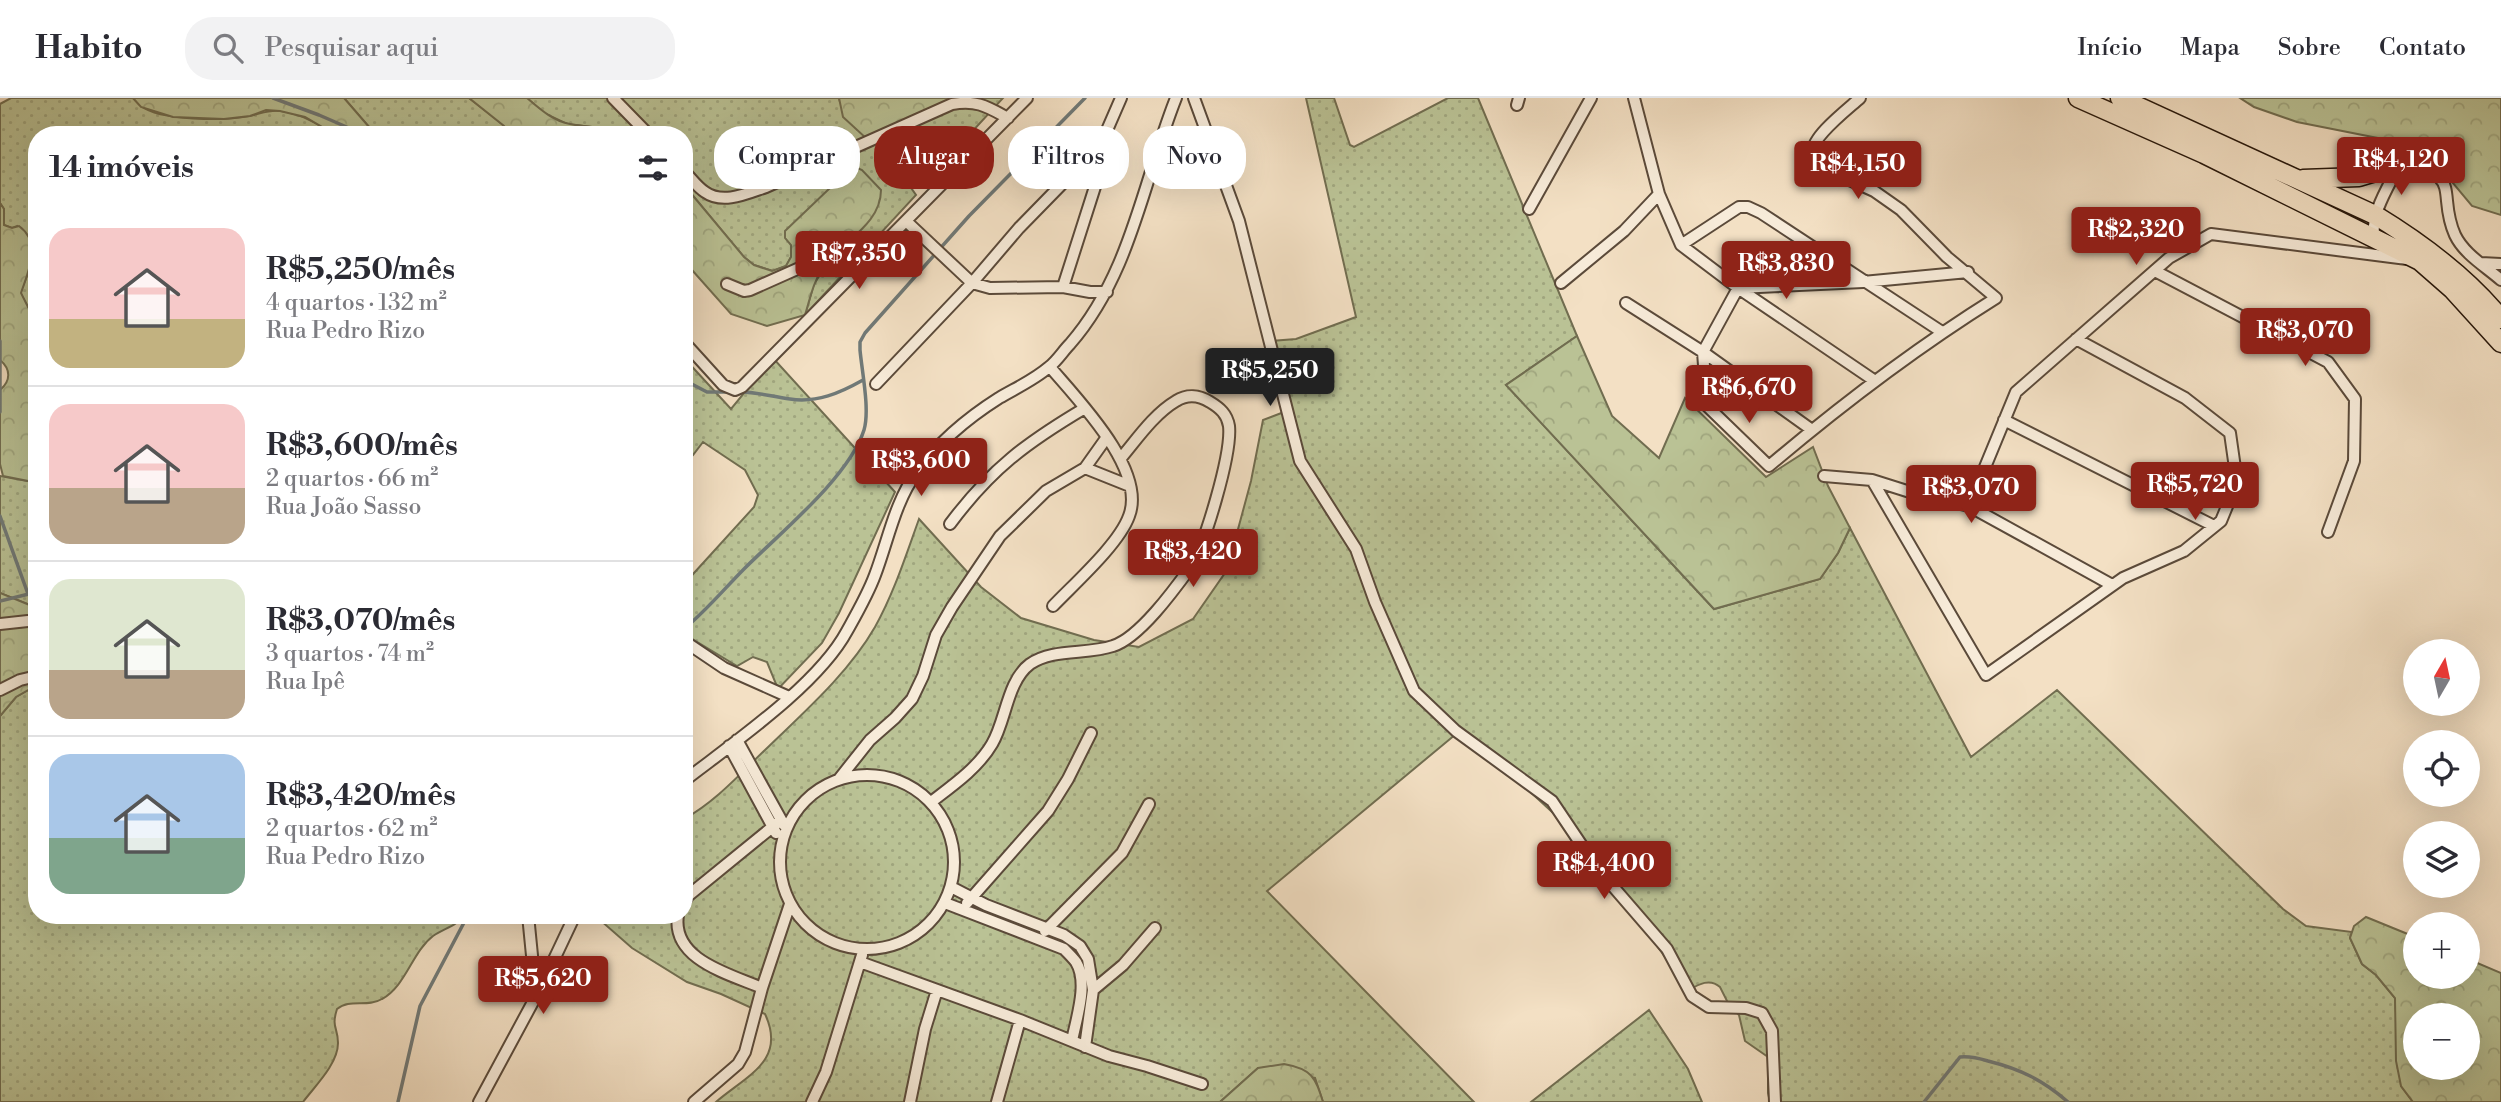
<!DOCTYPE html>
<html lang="pt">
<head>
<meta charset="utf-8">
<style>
  :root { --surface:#fff; --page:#f2f2f3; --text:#2b2b33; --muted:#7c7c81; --line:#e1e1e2; --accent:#8f2418 }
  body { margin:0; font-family:"Libre Bodoni",serif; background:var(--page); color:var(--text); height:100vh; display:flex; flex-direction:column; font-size:26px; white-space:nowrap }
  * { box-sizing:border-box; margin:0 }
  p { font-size:23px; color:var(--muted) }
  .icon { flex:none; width:38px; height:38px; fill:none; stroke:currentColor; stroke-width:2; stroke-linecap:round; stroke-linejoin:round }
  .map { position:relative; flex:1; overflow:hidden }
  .drawer { position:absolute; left:28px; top:28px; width:665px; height:798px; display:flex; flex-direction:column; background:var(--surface); border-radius:28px; box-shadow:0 7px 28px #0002 }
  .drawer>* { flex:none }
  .banner { position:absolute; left:714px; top:28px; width:665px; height:63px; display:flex; gap:14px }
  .needle { width:46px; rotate:9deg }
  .controls { position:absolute; left:2403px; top:541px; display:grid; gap:14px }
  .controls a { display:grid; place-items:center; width:77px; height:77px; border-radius:50%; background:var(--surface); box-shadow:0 7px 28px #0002; font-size:35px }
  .price { position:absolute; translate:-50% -60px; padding:0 16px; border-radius:7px; background:var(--accent); color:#fff; font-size:23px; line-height:46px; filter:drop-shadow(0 2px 4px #0008) }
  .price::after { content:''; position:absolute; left:50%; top:42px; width:21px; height:16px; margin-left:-10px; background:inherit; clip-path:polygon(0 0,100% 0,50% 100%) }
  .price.active { background:#222; color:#fff }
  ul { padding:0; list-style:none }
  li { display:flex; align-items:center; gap:21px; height:175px; padding:0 21px }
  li+li { border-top:2px solid var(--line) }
  li span { display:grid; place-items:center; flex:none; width:196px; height:140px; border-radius:21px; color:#555 }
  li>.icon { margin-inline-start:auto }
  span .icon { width:84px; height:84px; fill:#fffc; stroke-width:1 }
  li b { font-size:30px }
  h2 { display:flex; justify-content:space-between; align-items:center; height:84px; padding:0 21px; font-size:30px }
  .tag { padding:0 24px; border-radius:28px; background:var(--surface); box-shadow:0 7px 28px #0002; font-size:24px; line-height:63px }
  .tag.active { background:var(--accent); color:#fff }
  header { display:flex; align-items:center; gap:42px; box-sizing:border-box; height:98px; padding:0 35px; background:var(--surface); border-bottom:2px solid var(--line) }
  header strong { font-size:33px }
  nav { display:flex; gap:38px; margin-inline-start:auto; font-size:24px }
  .search { width:490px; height:63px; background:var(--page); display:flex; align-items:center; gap:18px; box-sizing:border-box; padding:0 24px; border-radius:28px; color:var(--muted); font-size:26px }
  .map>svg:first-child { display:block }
</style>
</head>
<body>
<header>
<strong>Habito</strong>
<div class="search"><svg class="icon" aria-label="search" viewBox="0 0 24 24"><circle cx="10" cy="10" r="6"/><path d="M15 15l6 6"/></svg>Pesquisar aqui</div>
<nav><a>Início</a><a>Mapa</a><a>Sobre</a><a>Contato</a></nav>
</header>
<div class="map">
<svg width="2501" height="1004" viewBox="0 0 2501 1004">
  <defs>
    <pattern id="grass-dots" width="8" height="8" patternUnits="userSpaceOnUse" patternTransform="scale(1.75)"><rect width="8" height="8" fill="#bac295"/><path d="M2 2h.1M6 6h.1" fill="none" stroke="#a0a67f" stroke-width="1.8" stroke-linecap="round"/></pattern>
    <pattern id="forest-crowns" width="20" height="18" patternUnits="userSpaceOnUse" patternTransform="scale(1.75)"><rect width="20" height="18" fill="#bac295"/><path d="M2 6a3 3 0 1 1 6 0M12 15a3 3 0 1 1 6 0" fill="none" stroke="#a0a67f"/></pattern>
  </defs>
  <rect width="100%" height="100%" fill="#f3e0c4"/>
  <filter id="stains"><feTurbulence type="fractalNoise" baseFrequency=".00286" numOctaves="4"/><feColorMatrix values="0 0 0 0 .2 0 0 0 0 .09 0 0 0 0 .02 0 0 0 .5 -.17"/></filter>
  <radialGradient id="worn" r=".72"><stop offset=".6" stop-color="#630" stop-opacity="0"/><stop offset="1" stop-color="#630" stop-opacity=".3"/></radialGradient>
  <path fill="url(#grass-dots)" stroke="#716d50" stroke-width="2" d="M 11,0 L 133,0 C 136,3 138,6 141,8 C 160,23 225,23 249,18 C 260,16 269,11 281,13 C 302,16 318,26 336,37 L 37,37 L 37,198 L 35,207 L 28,209 L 20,195 L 27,178 L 17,128 L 12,130 L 4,127 L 4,111 L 0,105 L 0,6 Z
    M 344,0 L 469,0 L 505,28 L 510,37 L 376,37 Z
    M 527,0 L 839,0 L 840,4 L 938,9 L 952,0 L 1003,0 L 936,73 L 917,62 L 902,77 L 916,97 L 805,217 L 814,186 L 833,157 L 791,147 L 791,159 L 786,168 L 773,173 L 754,167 L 744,159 L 684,87 L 684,37 L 626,37 L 616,32 L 567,26 L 544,15 Z
    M 1306,0 L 1334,0 L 1350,47 L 1354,49 L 1448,0 L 1478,0 L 1577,238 L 1506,287 L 1714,511 L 1820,481 L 1838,455 L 1850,430 L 1971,659 L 2057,592 L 2283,811 L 2306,828 L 2352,834 L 2350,840 L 2362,866 L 2376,877 L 2395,900 L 2401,988 L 2413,1004 L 1770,1004 L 1768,995 L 1768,959 L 1745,943 L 1739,917 L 1728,905 L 1720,889 C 1710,880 1699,886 1689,892 L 1576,736 L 1462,631 L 1267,793 L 1474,1004 L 1323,1004 L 1315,980 L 1258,970 L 1220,1004 L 716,1004 C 746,978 787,963 765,916 L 721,896 L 687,884 L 632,850 L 600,822 L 598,817 L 684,817 L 684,721 C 715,704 739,677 765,652 C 803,615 848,576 875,529 C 894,495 906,457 919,421 L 981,489 L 1021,520 L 1094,542 L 1139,549 L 1193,521 L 1227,472 L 1251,383 L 1263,322 L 1284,314 L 1271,243 L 1296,241 L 1356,219 Z
    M 684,260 L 731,311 L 773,260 L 895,394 L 839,515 L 822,545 L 778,591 L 767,564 L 753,559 L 737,568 L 684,536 L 684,486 L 754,409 L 758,397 L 745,372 L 703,344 L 693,357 L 684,354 Z
    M 0,378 L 33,384 L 37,387 L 37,510 L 0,495 Z
    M 37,587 L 37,817 L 464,817 C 456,829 444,830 433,838 C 412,854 406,888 382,901 C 367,910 350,900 337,911 C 331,930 338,929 338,945 C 338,966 315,988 303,1004 L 0,1004 L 0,618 L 16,599 Z
    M 1649,912 L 1688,971 L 1702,1004 L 1531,1004 Z"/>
  <path fill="url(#forest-crowns)" stroke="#716d50" stroke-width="2" fill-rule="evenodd" d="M 133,0 L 344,0 L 376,37 L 336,37 L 305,19 L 280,13 L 266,12 L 250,18 L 224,21 L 173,19 L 141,9 Z
    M 469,0 L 527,0 C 540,11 553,23 570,26 C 589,30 608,28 626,37 L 510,37 L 504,28 Z
    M 839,0 L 952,0 L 907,34 L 868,42 L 843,19 Z
    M 2240,0 L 2501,0 L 2501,117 L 2472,108 L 2423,49 L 2297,24 L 2254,9 Z
    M 853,68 L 862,72 L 881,92 C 881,127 841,144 823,170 C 813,184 810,201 805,217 L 767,228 L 731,216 L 684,163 L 684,87 L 744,159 L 754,167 L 772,173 L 786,168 L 791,159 L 791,147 L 785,140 L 785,133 Z
    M 0,105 L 4,111 L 4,127 L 12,130 L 19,128 C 42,145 29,171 21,195 L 28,209 L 35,207 L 37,198 L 37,387 L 33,384 L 3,378 L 0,366 L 0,292 C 11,283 11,271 0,262 Z
    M 1577,238 L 1612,318 L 1659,360 L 1685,300 L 1766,379 L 1813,349 L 1828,388 L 1850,430 L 1838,455 L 1820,481 L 1714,511 L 1506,287 Z
    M 0,495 L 37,510 L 37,587 L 16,599 L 0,618 Z
    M 2366,819 L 2415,839 L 2415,878 L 2468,878 L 2468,861 L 2501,875 L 2501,1004 L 2413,1004 L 2401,988 L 2396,963 L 2395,900 L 2376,877 L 2362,866 L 2350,840 L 2354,828 ZM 2415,917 L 2468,917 L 2468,970 L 2415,970 Z
    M 1284,966 C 1312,971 1315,979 1323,1004 L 1220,1004 L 1258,970 Z"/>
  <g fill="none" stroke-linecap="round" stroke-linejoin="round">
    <path stroke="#707977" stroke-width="3.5" d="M 273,0 L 319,17 L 365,37
      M 0,243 L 0,314
      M 684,282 L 707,294 L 730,294
      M 741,294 C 758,294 773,299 790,301 C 817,305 840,295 863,282
      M 0,418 L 28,496
      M 0,503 L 37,494
      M 684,531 C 707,512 724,491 745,470 C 780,435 849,379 864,332 C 870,312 862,274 860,252 L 860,244 L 865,235 L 969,118 L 1085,0
      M 398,1004 L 420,908 L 468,817
      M 1924,1004 L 1960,959 C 1970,958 1978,960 1988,963 C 2020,971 2043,982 2068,1004"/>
    <g stroke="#5b4a3a" stroke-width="14">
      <path id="minor" d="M 613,0 L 649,37
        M 1194,0 L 1239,123 L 1300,363 L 1356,451 L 1375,504 L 1414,593 L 1456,633 L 1552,703 L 1597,770 L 1667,851 L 1692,898 L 1709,909 L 1746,910 L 1762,915 L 1772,933 L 1775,1004
        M 1634,0 L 1659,96 L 1681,147 L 1738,190 L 1875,283
        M 1860,0 C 1848,11 1811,39 1813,54 C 1814,59 1818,64 1821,69 L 1874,93 L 1901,112 L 1947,159 L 1996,200 C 1916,250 1841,307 1769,368 L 1707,308 L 1703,254 L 1738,190 L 1863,184 L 1968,174
        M 1517,7 L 1519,0
        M 684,73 C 691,80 697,89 705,94 C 723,107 748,95 766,89 L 952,6 C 977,2 986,8 1008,20
        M 1529,111 L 1591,0
        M 906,123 L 972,185 L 990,190 L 1063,189 L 1090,194 L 1107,194
        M 2374,140 C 2371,114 2388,90 2399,67 C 2466,75 2436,95 2455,137 C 2464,156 2485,168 2501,182
        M 1681,147 L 1739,109 L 1748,109 L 1761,115 L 1942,234
        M 2481,165 L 2501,166
        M 2155,173 L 2328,264 L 2355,301 L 2354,363 L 2328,434
        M 1561,185 L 1624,133 L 1659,96
        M 727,186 L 744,193 L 750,192 L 851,147 L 862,146 L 879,151
        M 1063,189 L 1100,73 L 1101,46 L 1121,0
        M 1626,205 L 1703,254 L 1812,332
        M 684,244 L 723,287 L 735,292 L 742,289 L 1027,0
        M 1050,269 C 1078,302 1147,372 1129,418 C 1119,446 1075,485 1053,508
        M 876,286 L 972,185 L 1019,130 L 1101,46
        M 2004,322 L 2214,428
        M 1085,370 L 1107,339
        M 1824,378 L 1872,382 L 1910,394 L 1969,408 L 2112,487
        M 1872,382 L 1986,577 L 2123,480 L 2184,453 L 2221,423 L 2237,384 L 2230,335 L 2185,300 L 2076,241
        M 1969,408 L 2016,294 L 2169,160 L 2211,136 L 2407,161
        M 950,426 C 991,371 1026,345 1085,310
        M 0,526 L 37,522
        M 684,543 L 724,570 L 789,599
        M 0,592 L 20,582 L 37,578
        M 737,642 L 784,727
        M 729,648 L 776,735
        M780 764a87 87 0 1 1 174 0a87 87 0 1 1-174 0Z
        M 839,681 L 870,642 L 895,620 L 912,601 L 923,578 L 936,537 L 952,509 L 1000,438 L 1046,393 L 1085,370 L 1130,388
        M 684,683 C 733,645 818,587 847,533 C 857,515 868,496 875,477 C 888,443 895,403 917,374 C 938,345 969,319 999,300 C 1016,290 1034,282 1049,269 C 1057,263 1063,253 1070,246 C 1131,176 1143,83 1176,0
        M 931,704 C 952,688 978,670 992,646 C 1006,623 1007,583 1030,566 C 1053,550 1087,557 1113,548 C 1139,540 1174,492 1190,470 C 1205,447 1232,355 1229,328 C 1227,316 1220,310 1210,304 C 1199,297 1187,296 1176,303 C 1154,316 1137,341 1121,360
        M 951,789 L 986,807 L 1064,837 L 1080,848 L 1088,861 L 1093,892 L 1085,949
        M 684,804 L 689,797 L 781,722
        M 945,805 L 1064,851 C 1068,855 1073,860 1076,864 C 1089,885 1076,921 1072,943
        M 967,805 L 1048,713 L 1068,681 L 1091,635
        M 528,817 L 536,898
        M 678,817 C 671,862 730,876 762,890
        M 1045,833 L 1122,755 L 1149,706
        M 860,864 L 1020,922 L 1109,958 L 1147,968 L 1202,986
        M 1093,892 L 1123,867 L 1155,830
        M 479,1004 L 541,889 L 575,817
        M 694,1004 L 738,966 L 745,954 L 762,890 L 790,806
        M 812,1004 L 826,974 L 862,857
        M 910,1004 L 925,931 L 937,892
        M 997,1004 L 1020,922"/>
    </g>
    <g stroke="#28180c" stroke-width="21">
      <path id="trunk" d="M 2078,0 L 2204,56 L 2420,163 L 2452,191 L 2501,245
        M 2120,0 L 2375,117 C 2421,145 2467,179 2501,221
        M 2303,81 L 2359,79 L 2399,67"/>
    </g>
    <use href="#minor" stroke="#f7ebd9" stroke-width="10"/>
    <use href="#trunk" stroke="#f3e0c4" stroke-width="18"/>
  </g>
  <rect width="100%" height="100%" filter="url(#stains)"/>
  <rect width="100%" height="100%" fill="url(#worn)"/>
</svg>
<div class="controls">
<a><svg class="needle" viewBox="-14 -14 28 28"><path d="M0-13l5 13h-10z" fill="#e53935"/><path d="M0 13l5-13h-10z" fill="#7c7c81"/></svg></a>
<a><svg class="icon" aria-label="locate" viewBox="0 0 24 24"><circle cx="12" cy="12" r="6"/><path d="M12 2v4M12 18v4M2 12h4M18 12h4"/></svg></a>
<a><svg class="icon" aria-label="layers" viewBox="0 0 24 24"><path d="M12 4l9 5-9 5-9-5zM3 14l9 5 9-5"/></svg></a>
<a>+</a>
<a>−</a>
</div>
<b class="price" style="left:2401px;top:99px">R$4,120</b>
<b class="price" style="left:1858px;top:103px">R$4,150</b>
<b class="price" style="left:2136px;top:169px">R$2,320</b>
<b class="price" style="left:859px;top:193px">R$7,350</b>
<b class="price" style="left:1786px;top:203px">R$3,830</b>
<b class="price" style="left:2305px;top:270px">R$3,070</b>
<b class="price active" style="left:1270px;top:310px">R$5,250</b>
<b class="price" style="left:1749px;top:327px">R$6,670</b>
<b class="price" style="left:921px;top:400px">R$3,600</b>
<b class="price" style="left:2195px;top:424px">R$5,720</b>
<b class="price" style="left:1971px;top:427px">R$3,070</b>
<b class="price" style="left:1193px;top:491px">R$3,420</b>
<b class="price" style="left:1604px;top:803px">R$4,400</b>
<b class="price" style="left:543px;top:918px">R$5,620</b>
<div class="banner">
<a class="tag">Comprar</a>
<a class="tag active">Alugar</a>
<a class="tag">Filtros</a>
<a class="tag">Novo</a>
</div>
<section class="drawer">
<h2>14 imóveis<svg class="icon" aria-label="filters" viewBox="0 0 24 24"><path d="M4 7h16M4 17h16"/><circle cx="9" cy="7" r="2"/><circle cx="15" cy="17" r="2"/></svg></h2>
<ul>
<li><span style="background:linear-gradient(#f6c9c9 65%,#c2b280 0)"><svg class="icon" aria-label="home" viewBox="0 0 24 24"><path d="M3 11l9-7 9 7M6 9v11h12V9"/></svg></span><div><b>R$5,250/mês</b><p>4 quartos · 132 m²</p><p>Rua Pedro Rizo</p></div></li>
<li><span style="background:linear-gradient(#f6c9c9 60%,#b9a48a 0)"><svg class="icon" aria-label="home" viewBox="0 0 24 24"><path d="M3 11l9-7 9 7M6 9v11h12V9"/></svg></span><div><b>R$3,600/mês</b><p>2 quartos · 66 m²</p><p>Rua João Sasso</p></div></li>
<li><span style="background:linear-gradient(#dfe7d0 65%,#b9a48a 0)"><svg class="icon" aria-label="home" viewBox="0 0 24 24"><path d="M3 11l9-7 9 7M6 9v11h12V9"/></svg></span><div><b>R$3,070/mês</b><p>3 quartos · 74 m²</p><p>Rua Ipê</p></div></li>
<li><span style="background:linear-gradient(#a9c7e8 60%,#7fa58c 0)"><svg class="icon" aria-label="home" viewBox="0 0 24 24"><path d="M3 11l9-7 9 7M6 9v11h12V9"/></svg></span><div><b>R$3,420/mês</b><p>2 quartos · 62 m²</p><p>Rua Pedro Rizo</p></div></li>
</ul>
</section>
</div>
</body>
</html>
